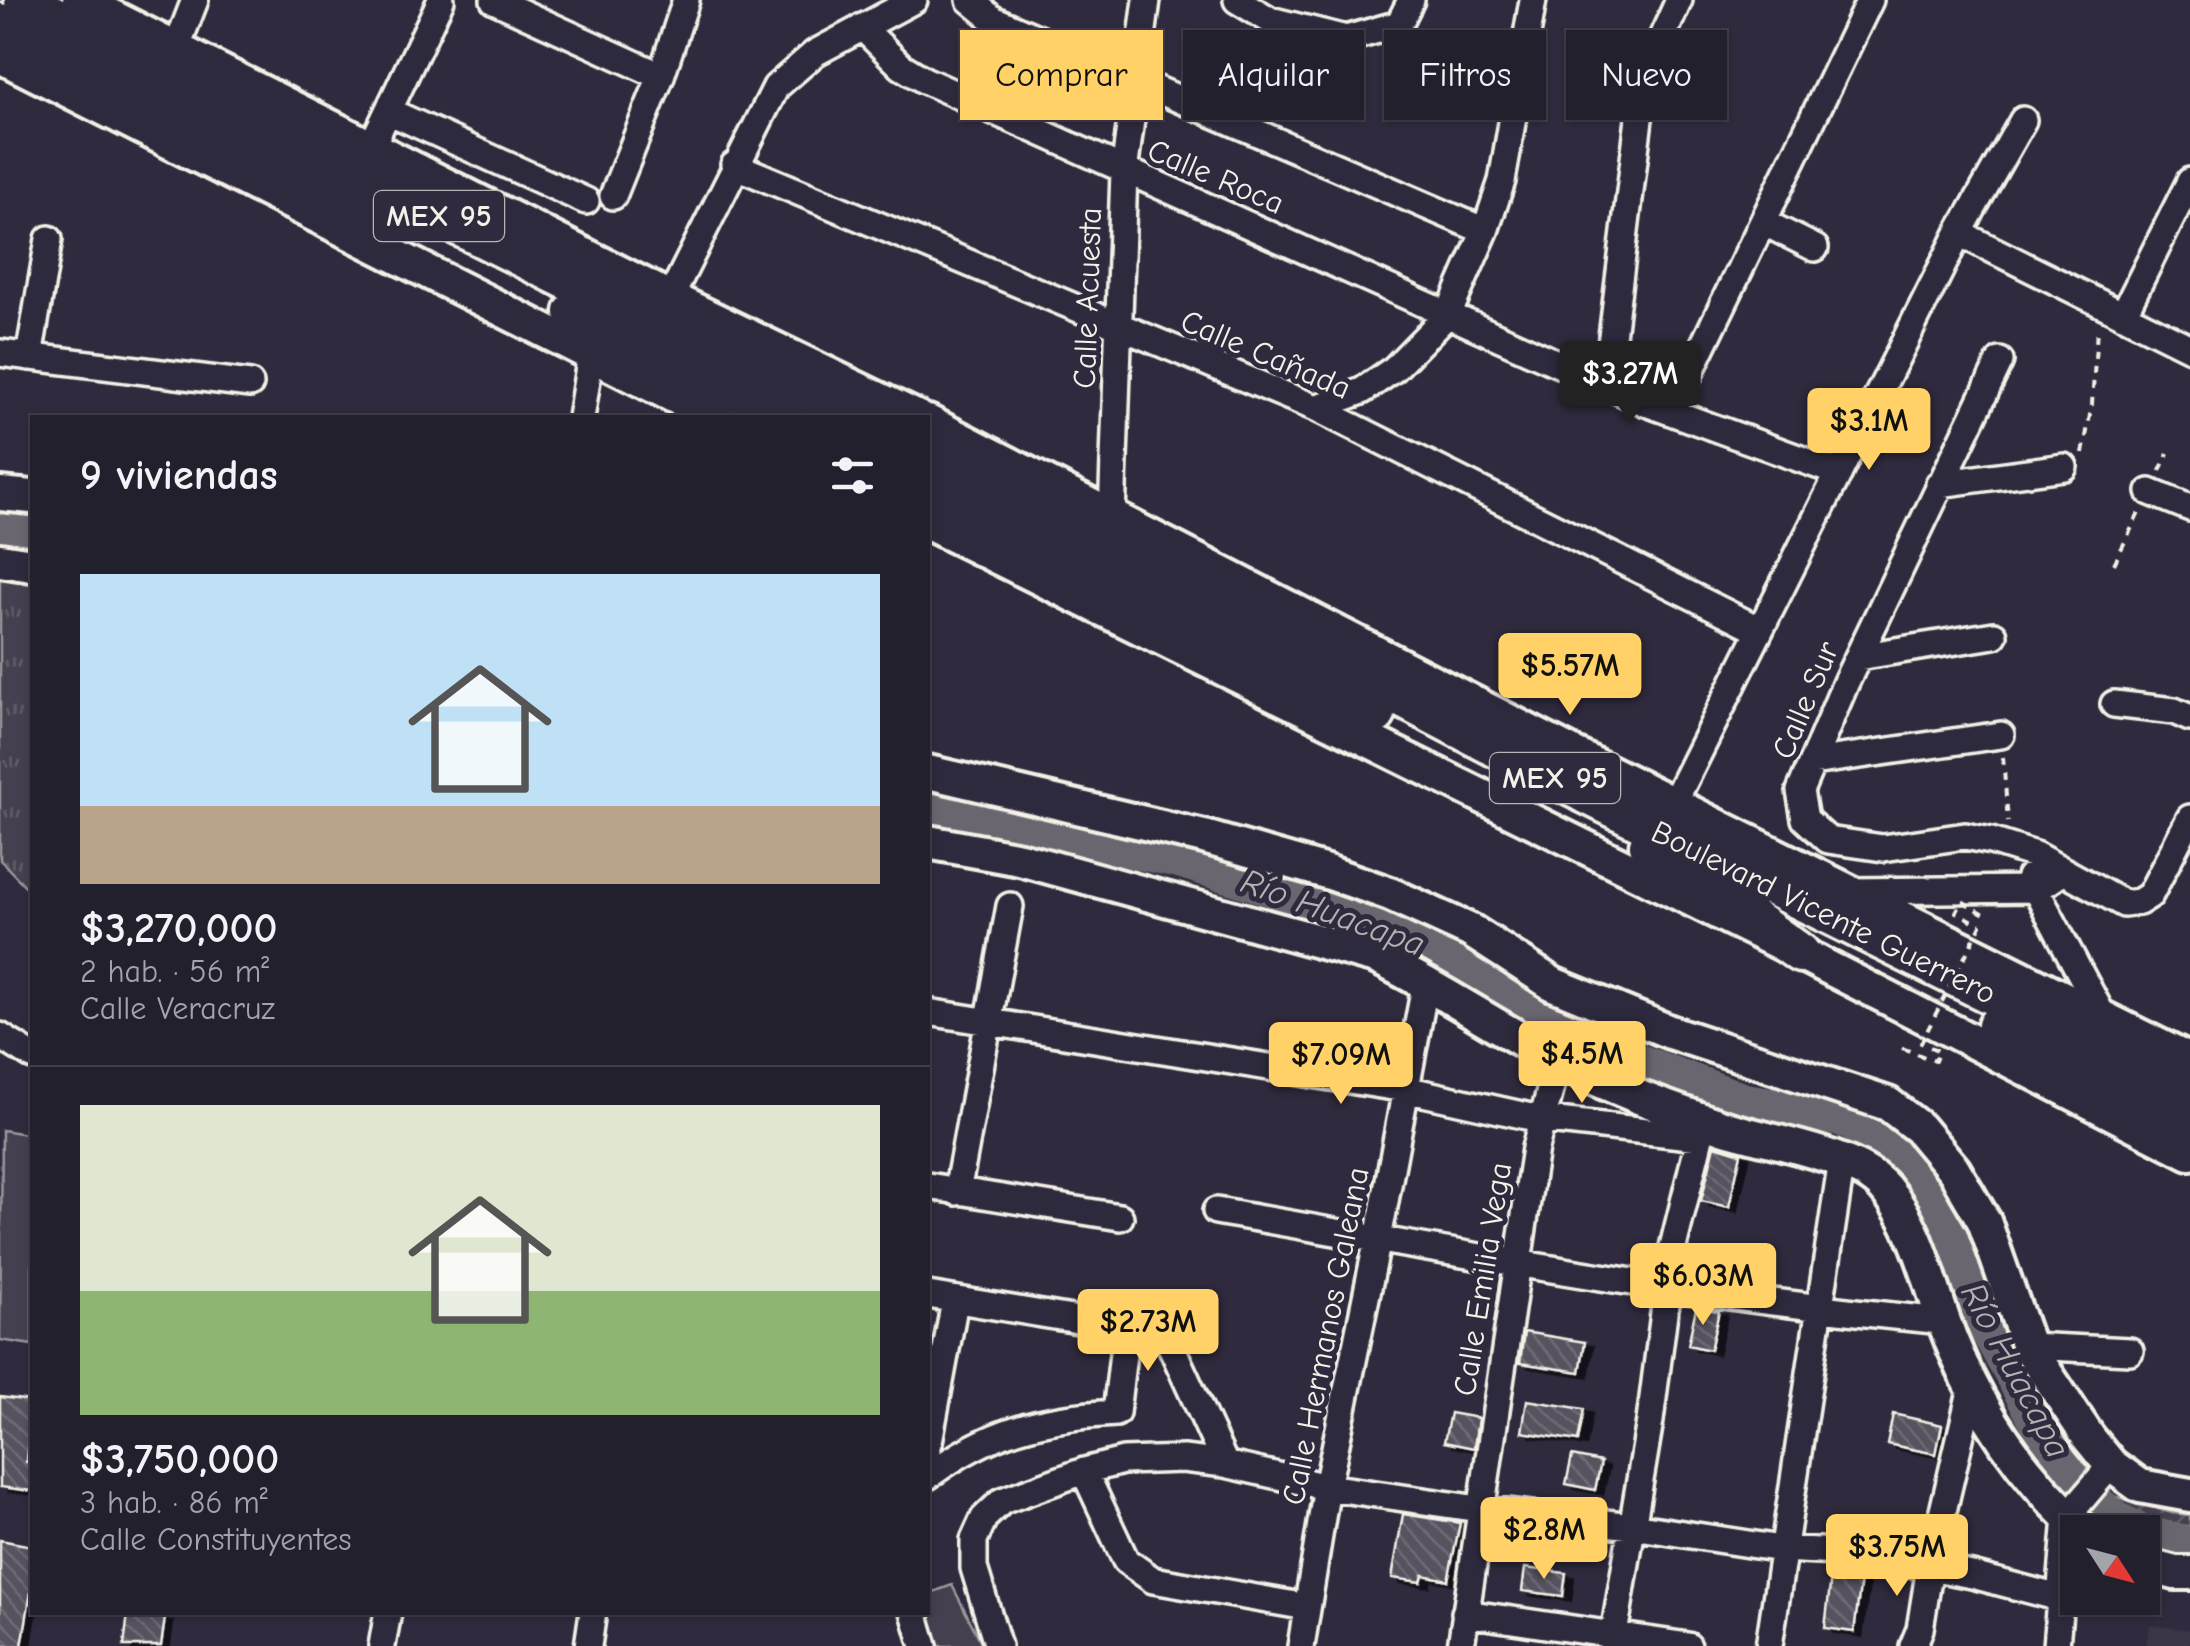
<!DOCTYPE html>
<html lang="es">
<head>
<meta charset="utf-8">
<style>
  :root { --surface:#23202e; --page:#2b2836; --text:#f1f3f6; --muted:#a3a3aa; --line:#403e4a; --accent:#ffd166 }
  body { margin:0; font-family:"Comic Neue",sans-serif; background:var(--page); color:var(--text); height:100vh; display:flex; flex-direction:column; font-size:38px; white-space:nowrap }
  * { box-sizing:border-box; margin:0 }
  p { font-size:32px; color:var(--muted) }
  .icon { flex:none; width:55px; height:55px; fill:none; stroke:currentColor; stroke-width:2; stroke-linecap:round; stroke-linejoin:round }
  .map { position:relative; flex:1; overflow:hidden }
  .sheet { position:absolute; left:30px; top:415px; width:900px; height:1200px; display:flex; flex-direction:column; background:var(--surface); border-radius:0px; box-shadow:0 2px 8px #0004,0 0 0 2px var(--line) }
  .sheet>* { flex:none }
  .top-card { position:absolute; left:960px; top:30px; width:950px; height:90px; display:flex; gap:20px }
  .needle { width:65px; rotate:126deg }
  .controls { position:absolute; left:2060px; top:1515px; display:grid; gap:20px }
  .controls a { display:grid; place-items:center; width:100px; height:100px; border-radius:0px; background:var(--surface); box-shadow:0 2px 8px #0004,0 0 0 2px var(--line); font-size:50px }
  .price { position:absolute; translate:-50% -85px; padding:0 22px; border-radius:10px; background:var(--accent); color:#111; font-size:32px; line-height:65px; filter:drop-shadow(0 2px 5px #0008) }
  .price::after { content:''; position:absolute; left:50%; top:60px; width:30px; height:22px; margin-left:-15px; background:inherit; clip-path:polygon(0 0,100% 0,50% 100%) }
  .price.selected { background:#222; color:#fff }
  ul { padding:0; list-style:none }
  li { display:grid; align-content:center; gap:20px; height:530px; padding:0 50px }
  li+li { border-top:2px solid var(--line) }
  li span { display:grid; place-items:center; height:310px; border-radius:0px; color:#555 }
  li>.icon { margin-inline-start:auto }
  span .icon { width:180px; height:180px; fill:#fffc; stroke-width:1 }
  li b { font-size:42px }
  h2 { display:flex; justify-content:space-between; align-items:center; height:120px; padding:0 50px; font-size:42px }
  .tag { padding:0 35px; border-radius:0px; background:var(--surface); box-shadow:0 2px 8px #0004,0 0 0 2px var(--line); font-size:35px; line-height:90px }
  .tag.selected { background:var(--accent); color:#111 }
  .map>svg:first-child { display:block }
</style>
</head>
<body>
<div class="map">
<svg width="2190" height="1646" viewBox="0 0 2190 1646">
  <defs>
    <pattern id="park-tufts" width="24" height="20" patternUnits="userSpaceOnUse" patternTransform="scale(2.5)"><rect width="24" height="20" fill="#454050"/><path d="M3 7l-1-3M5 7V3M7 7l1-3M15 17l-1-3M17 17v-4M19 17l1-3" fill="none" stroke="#605c69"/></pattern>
    <pattern id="garden-furrows" width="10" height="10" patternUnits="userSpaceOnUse" patternTransform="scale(2.5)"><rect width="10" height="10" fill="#454050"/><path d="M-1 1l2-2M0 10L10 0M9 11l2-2" fill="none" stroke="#605c69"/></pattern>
    <pattern id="building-back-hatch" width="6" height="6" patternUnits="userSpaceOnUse" patternTransform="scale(2.5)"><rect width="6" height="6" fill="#56525f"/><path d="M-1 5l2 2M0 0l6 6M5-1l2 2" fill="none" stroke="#6f6b76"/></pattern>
    <filter id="shadow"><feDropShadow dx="8" dy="4.5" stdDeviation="0" flood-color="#0009"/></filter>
  </defs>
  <rect width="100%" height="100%" fill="#2f2a3d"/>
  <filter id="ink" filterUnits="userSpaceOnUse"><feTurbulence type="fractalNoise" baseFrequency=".01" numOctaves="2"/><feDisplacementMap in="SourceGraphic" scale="20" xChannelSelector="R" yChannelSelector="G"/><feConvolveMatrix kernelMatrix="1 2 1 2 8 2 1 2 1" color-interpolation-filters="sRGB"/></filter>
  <g filter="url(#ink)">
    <path fill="#3b3647" d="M 2150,1625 L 2190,1630 L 2190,1646 L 2146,1646 Z"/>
    <path fill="#454050" stroke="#9c989c" stroke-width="2.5" d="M 2,1130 L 32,1135 L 32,1345 L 0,1340 Z
      M 952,1585 L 983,1646 L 936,1646 L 926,1613 L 928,1594 Z"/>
    <path fill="url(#park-tufts)" stroke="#9c989c" stroke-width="2.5" d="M 0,576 L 32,581 L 32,893 L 0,860 Z"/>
    <path fill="url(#garden-furrows)" stroke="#9c989c" stroke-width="2.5" d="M 2117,1497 L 2172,1513 L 2190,1515 L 2190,1527 L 2127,1514 L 2110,1505 Z"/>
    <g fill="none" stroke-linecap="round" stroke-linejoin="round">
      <path stroke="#6a6670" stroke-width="38" d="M 0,530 L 32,533
        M 928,808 L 1179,859 L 1365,916 L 1420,938 L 1593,1046 L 1745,1102 L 1843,1118 L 1883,1139 L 1919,1181 L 1944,1221 L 1984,1321 L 2053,1448 L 2083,1491 L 2114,1520 L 2140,1532
        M 2142,1534 L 2190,1546"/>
    </g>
    <path fill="url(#building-back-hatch)" stroke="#f4f1e8" stroke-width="2.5" filter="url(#shadow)" d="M 1715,1145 L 1741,1153 L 1729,1207 L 1701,1201 Z
      M 1696,1308 L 1719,1311 L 1710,1350 L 1688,1345 Z
      M 1524,1332 L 1585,1342 L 1580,1372 L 1520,1363 Z
      M 0,1397 L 32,1401 L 26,1462 L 32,1463 L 32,1491 L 0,1487 Z
      M 1527,1400 L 1584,1409 L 1578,1441 L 1522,1432 Z
      M 1450,1413 L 1478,1418 L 1474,1448 L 1444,1442 Z
      M 1893,1414 L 1942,1425 L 1936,1454 L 1887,1444 Z
      M 1572,1456 L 1601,1462 L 1595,1490 L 1566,1484 Z
      M 1403,1514 L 1460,1523 L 1448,1580 L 1423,1575 L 1421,1582 L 1392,1578 Z
      M 0,1540 L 32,1546 L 32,1585 L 22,1646 L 0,1646 Z
      M 1525,1568 L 1566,1573 L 1563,1596 L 1522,1591 Z
      M 1832,1568 L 1862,1571 L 1854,1632 L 1825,1628 Z
      M 128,1613 L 165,1618 L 161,1646 L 124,1646 Z"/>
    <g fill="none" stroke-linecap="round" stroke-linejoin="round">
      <g stroke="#f4f1e8" stroke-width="32">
        <path id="minor" d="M 494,0 L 661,76
          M 970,0 L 993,19 L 1485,231
          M 1237,0 L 1270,20 L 1346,39 L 1399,24 L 1411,0
          M 862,27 L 901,66 L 924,80 L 1646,403 L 1839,473
          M 176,49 L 195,0
          M 388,111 L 586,201
          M 370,149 L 441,0
          M 734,165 L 1316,408 L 1760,630
          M 613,196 L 661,76 L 686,0
          M 1763,222 L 1815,248
          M 1959,233 L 2190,348
          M 670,298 L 776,87 L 815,53 L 914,0
          M 2123,315 L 2190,181
          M 0,353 L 250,384
          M 29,357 L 49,239
          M 2000,361 L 1846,682 L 1800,791 L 1805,819 L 1828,840 L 1883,848 L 1965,836 L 1991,841 L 2035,855 L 2124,904 L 2139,902 L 2150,895 L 2190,818
          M 1606,385 L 1639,119 L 1657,49 L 1679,0
          M 1316,408 L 1362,391 L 1394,369 L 1449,313 L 1485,231 L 1502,181 L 1533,0
          M 1671,412 L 1870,0
          M 581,418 L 591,354
          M 1939,484 L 2064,467
          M 2150,492 L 2190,508
          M 1112,518 L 1124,172 L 1147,0
          M 1858,657 L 1994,635
          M 2114,704 L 2174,711 L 2190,718
          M 1812,762 L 2001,735
          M 1673,804 L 1959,233 L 2023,120
          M 2029,877 L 2104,1018
          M 1849,891 L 2037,889 L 2064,871
          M 928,1012 L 1405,1089 L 1540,1119 L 1699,1137
          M 0,1036 L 32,1056
          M 928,1186 L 1120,1217
          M 957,1192 L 1010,906
          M 1216,1211 C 1458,1253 1699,1299 1944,1321
          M 928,1295 L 1126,1328 L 1116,1413 C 1041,1417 989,1431 928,1476
          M 1161,1324 L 1225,1464
          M 2028,1346 L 2130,1351
          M 928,1447 L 955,1301
          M 1084,1471 L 1126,1561 L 1153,1580 L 1307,1607
          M 914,1612 L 924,1646
          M 1465,1613 L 1688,1646
          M 382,1646 L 388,1612
          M 588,1646 L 593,1612
          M 998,1646 L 974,1568 L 974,1540 L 984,1518 L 1002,1501 L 1084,1471 L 1123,1461 L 1183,1459 L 1225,1464 L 1327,1487 L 1479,1509 L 1632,1526 L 1781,1549 L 1856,1553 L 1972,1575 L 2060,1598
          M 1301,1646 L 1327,1487 L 1378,1239 L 1426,981
          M 1461,1646 L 1535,1148 L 1558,1060
          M 1612,1646 L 1650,1421 L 1672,1251 L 1703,1125
          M 1769,1646 L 1842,1160
          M 1913,1646 L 1920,1629 L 1930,1567 L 1972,1387
          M 2056,1646 L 2067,1517 L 2111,1465"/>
      </g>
      <g stroke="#f4f1e8" stroke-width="40">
        <path id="major" d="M 79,0 L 670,298 L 918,418
          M 0,56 L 717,418
          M 928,422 L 1571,753 L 2190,1061
          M 0,494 L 32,497
          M 928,523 L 1800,953 L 2190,1153
          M 0,560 L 32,565
          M 928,772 L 1204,837 L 1330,873 L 1390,894 L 1471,931 L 1553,984 L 1670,1032 L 1888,1104 L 1919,1128 L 1954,1170 L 1984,1221 L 2028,1346 L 2089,1438 L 2111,1465 L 2140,1486 L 2190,1495
          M 928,842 L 1020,859 L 1376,957 C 1437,987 1494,1026 1554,1058 C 1607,1087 1666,1108 1723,1127 C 1768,1142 1856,1154 1885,1188 C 1917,1226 1927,1274 1943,1319 C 1972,1401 2020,1474 2085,1532
          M 2142,1564 L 2175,1573 L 2190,1573"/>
      </g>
      <g stroke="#f4f1e8" stroke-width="45">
        <path id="highway" d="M 24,0 L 370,182 L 612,302 L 862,418
          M 0,23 L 381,216
          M 574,312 L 787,418
          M 928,450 L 1564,783 L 2190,1093
          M 928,487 L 1376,714
          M 1649,845 L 1800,953
          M 1997,1026 L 2190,1123"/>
      </g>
      <path stroke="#f4f1e8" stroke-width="4" stroke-dasharray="8 8" stroke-linecap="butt" d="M 2083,453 L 2092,404 L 2097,329
        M 2160,471 L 2168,453
        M 2114,564 L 2140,511
        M 2003,757 L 2008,822"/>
      <use href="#minor" stroke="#2f2a3d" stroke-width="25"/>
      <use href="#major" stroke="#2f2a3d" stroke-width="32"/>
      <use href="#highway" stroke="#2f2a3d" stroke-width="38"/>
      <path stroke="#f4f1e8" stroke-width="4" stroke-dasharray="8 8" stroke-linecap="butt" d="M 1902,1048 L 1935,1061 L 1939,1051 L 1921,1043 L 1981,925 L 1956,912 L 1962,901 L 1990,917"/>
    </g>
  </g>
  <g text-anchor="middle" stroke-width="10" stroke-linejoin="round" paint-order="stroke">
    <g fill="#2f2a3d" stroke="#b9b5b5" stroke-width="2.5">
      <rect x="374" y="191" width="130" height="50" rx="8"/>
      <rect x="1490" y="753" width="130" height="50" rx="8"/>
    </g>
    <g font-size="30" font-weight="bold" fill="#f4f1e8">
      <text x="439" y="226">MEX 95</text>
      <text x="1555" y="788">MEX 95</text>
    </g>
    <g font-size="32" fill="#f4f1e8" stroke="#2f2a3d">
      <text transform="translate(1216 176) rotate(23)" y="11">Calle Roca</text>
      <text transform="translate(1087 298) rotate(-88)" y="11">Calle Acuesta</text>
      <text transform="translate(1266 354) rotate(23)" y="11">Calle Cañada</text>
      <text transform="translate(1805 700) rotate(-67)" y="11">Calle Sur</text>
      <text transform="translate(1824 912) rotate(26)" y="11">Boulevard Vicente Guerrero</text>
      <text transform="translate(1482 1279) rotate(-81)" y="11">Calle Emilia Vega</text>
      <text transform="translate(1325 1336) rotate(-79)" y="11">Calle Hermanos Galeana</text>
    </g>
    <g font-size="35" font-style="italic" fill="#b6b2b2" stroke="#2f2a3d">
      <text transform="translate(1333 912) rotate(20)" y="12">Río Huacapa</text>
      <text transform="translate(2016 1370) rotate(62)" y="12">Río Huacapa</text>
    </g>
  </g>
</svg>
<div class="controls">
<a><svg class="needle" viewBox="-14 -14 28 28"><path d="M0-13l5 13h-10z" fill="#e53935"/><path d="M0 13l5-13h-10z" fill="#a3a3aa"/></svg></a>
</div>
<b class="price selected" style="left:1630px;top:426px">$3.27M</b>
<b class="price" style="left:1869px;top:473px">$3.1M</b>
<b class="price" style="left:1570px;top:718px">$5.57M</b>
<b class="price" style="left:1582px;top:1106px">$4.5M</b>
<b class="price" style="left:1341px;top:1107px">$7.09M</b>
<b class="price" style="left:1703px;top:1328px">$6.03M</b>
<b class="price" style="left:1148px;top:1374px">$2.73M</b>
<b class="price" style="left:1544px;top:1582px">$2.8M</b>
<b class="price" style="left:1897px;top:1599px">$3.75M</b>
<div class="top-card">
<a class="tag selected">Comprar</a>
<a class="tag">Alquilar</a>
<a class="tag">Filtros</a>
<a class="tag">Nuevo</a>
</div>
<section class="sheet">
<h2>9 viviendas<svg class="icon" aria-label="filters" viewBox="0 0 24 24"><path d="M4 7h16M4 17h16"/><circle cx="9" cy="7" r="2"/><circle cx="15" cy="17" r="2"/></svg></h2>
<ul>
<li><span style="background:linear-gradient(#bfe0f5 75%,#b9a48a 0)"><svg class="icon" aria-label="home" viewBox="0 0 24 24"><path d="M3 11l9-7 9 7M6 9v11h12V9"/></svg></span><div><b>$3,270,000</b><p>2 hab. · 56 m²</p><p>Calle Veracruz</p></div></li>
<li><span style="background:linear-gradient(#dfe7d0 60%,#8fb573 0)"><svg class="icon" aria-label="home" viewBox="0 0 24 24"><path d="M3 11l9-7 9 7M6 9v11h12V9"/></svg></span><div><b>$3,750,000</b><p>3 hab. · 86 m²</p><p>Calle Constituyentes</p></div></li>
</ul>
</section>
</div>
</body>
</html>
